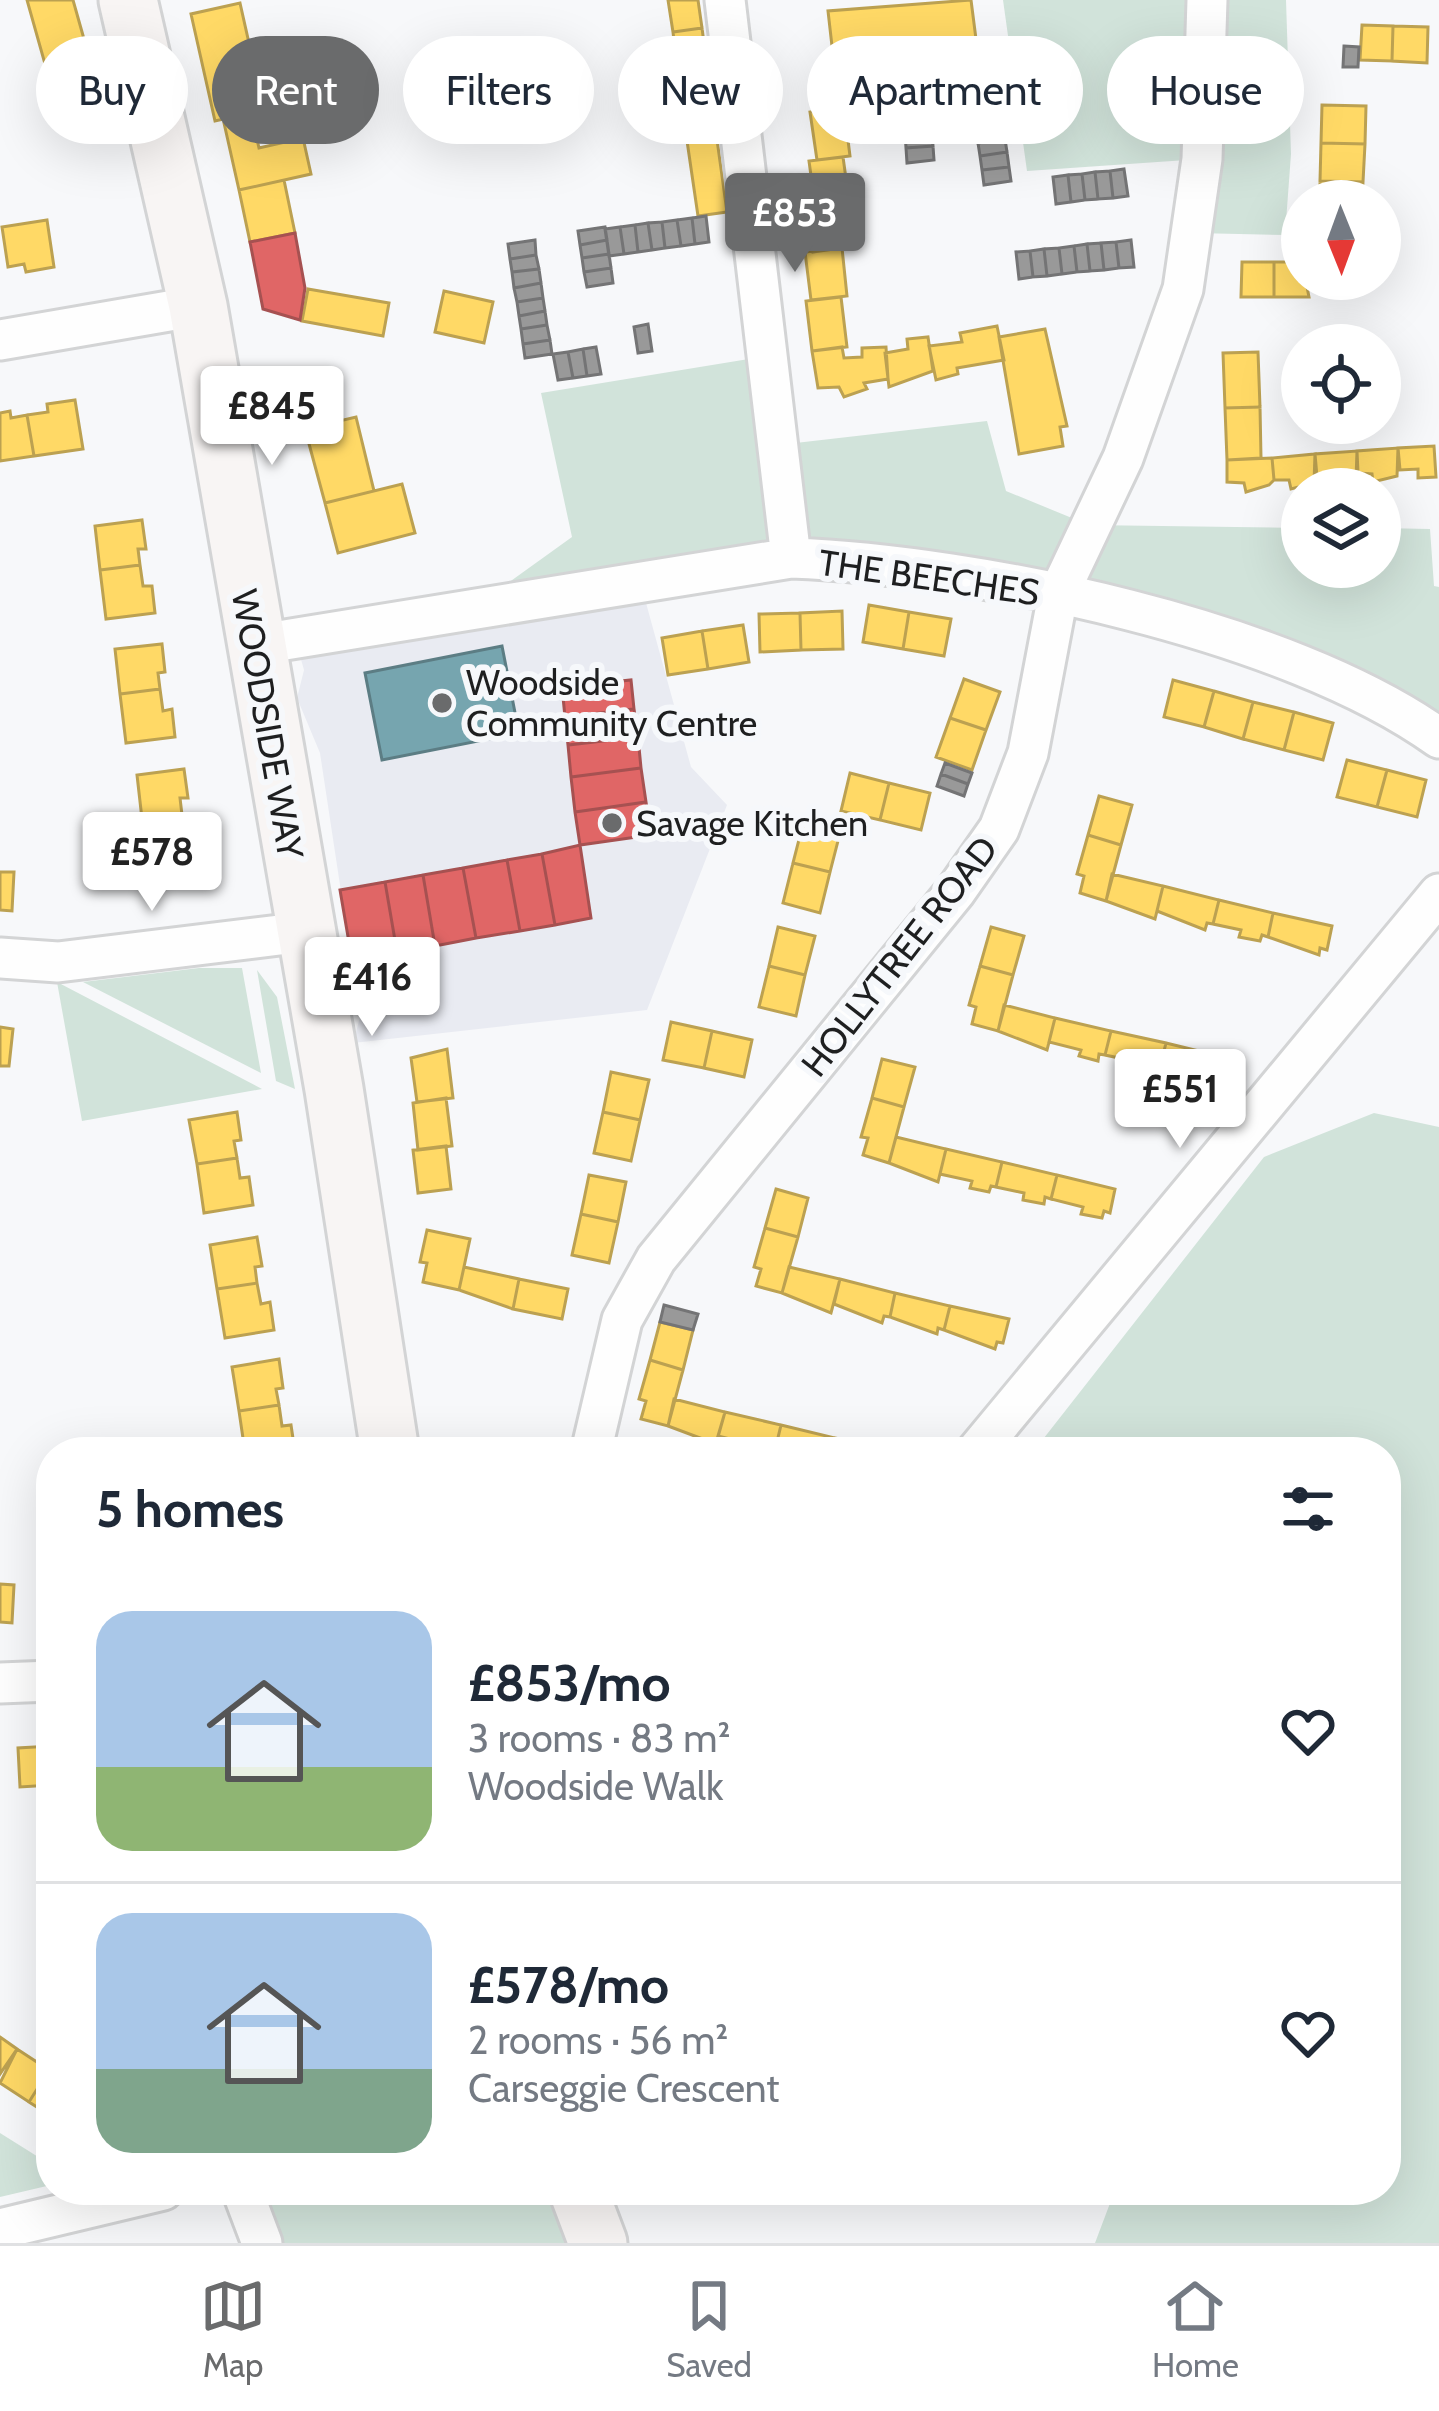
<!DOCTYPE html>
<html lang="en">
<head>
<meta charset="utf-8">
<style>
  :root { --surface:#fff; --page:#f6f6f7; --text:#1f2937; --muted:#747a83; --line:#e0e1e3; --accent:#6a6b6c }
  body { margin:0; font-family:Cabin,sans-serif; background:var(--page); color:var(--text); height:100vh; display:flex; flex-direction:column; font-size:45px; white-space:nowrap }
  * { box-sizing:border-box; margin:0 }
  p { font-size:39px; color:var(--muted) }
  .icon { flex:none; width:66px; height:66px; fill:none; stroke:currentColor; stroke-width:2; stroke-linecap:round; stroke-linejoin:round }
  .map { position:relative; flex:1; overflow:hidden }
  .drawer { position:absolute; left:36px; top:1437px; width:1365px; height:768px; display:flex; flex-direction:column; background:var(--surface); border-radius:48px; box-shadow:0 12px 48px #0002 }
  .drawer>* { flex:none }
  .hud { position:absolute; left:36px; top:36px; width:1368px; height:108px; display:flex; gap:24px }
  .needle { width:78px; rotate:179deg }
  .tools { position:absolute; left:1281px; top:180px; display:grid; gap:24px }
  .tools a { display:grid; place-items:center; width:120px; height:120px; border-radius:50%; background:var(--surface); box-shadow:0 12px 48px #0002; font-size:60px }
  .price { position:absolute; translate:-50% -102px; padding:0 27px; border-radius:12px; background:#fff; color:#222; font-size:39px; line-height:78px; filter:drop-shadow(0 3px 6px #0008) }
  .price::after { content:''; position:absolute; left:50%; top:72px; width:36px; height:27px; margin-left:-18px; background:inherit; clip-path:polygon(0 0,100% 0,50% 100%) }
  .price.current { background:var(--accent); color:#fff }
  ul { padding:0; list-style:none }
  li { display:flex; align-items:center; gap:36px; height:300px; padding:0 60px }
  li+li { border-top:3px solid var(--line) }
  li span { display:grid; place-items:center; flex:none; width:336px; height:240px; border-radius:36px; color:#555 }
  li>.icon { margin-inline-start:auto }
  span .icon { width:144px; height:144px; fill:#fffc; stroke-width:1 }
  li b { font-size:51px }
  h2 { display:flex; justify-content:space-between; align-items:center; height:144px; padding:0 60px; font-size:51px }
  .pill { padding:0 42px; border-radius:54px; background:var(--surface); box-shadow:0 12px 48px #0002; font-size:42px; line-height:108px }
  .pill.current { background:var(--accent); color:#fff }
  .tabs { display:flex; justify-content:space-around; align-items:center; height:168px; border-top:3px solid var(--line); background:var(--surface); font-size:33px; color:var(--muted) }
  .tabs a { display:grid; justify-items:center; gap:6px }
  .tabs .current { color:var(--accent) }
  .map>svg:first-child { display:block }
</style>
</head>
<body>
<div class="map">
<svg width="1439" height="2243" viewBox="0 0 1439 2243">
  <rect width="100%" height="100%" fill="#f7f8fa"/>
  <path fill="#e9ebf2" d="M 640,581 L 691,767 L 727,805 L 647,1010 L 353,1043 L 360,1017 L 320,753 L 297,698 L 304,670 L 295,638 Z"/>
  <path fill="#d1e3da" d="M 1003,0 L 1286,0 L 1291,154 L 1285,235 L 1195,233 L 1201,159 L 1027,171 Z
    M 767,356 L 778,445 L 987,421 L 1006,491 L 1089,525 L 1302,528 L 1302,567 L 1380,567 L 1380,528 L 1430,529 L 1434,586 L 1439,587 L 1439,738 L 1274,653 L 843,560 L 473,608 L 572,537 L 541,393 Z
    M 199,968 L 242,968 L 261,1073 L 83,982 Z
    M 257,970 L 277,997 L 295,1089 L 276,1081 Z
    M 57,982 L 262,1089 L 82,1121 Z
    M 1374,1113 L 1439,1127 L 1439,2243 L 1095,2243 L 1115,2190 L 1386,2190 L 1386,1452 L 1033,1452 L 1264,1157 Z
    M 0,2133 L 51,2165 L 51,2185 L 0,2197 Z
    M 242,2190 L 551,2190 L 568,2243 L 262,2243 Z"/>
  <path fill="#ffd966" stroke="#bca151" stroke-width="3" d="M 27,0 L 73,0 L 106,117 L 63,128 Z
    M 668,0 L 698,0 L 702,28 L 673,32 Z
    M 971,0 L 976,39 L 833,55 L 828,11 Z
    M 240,3 L 264,110 L 215,121 L 191,14 Z
    M 1362,25 L 1393,26 L 1392,61 L 1360,60 Z
    M 1393,26 L 1428,27 L 1427,63 L 1392,61 Z
    M 702,28 L 710,89 L 680,93 L 673,32 Z
    M 710,89 L 727,212 L 698,216 L 680,93 Z
    M 1322,105 L 1366,106 L 1365,144 L 1321,143 Z
    M 844,108 L 850,156 L 817,160 L 810,112 Z
    M 252,117 L 259,148 L 303,138 L 311,174 L 239,190 L 224,123 Z
    M 1321,143 L 1365,144 L 1363,182 L 1320,181 Z
    M 843,157 L 849,200 L 815,205 L 809,161 Z
    M 284,180 L 295,233 L 250,242 L 239,190 Z
    M 1320,181 L 1363,182 L 1362,201 L 1320,201 Z
    M 842,201 L 848,247 L 813,252 L 808,206 Z
    M 47,220 L 54,267 L 26,272 L 24,264 L 8,267 L 2,227 Z
    M 842,248 L 847,296 L 811,300 L 805,252 Z
    M 1242,262 L 1274,262 L 1274,297 L 1241,297 Z
    M 1274,262 L 1302,262 L 1309,297 L 1274,297 Z
    M 308,289 L 389,303 L 383,336 L 302,321 Z
    M 444,291 L 493,302 L 484,343 L 435,332 Z
    M 841,297 L 847,347 L 812,351 L 806,301 Z
    M 997,326 L 1004,360 L 957,368 L 958,374 L 936,380 L 929,346 L 962,342 L 960,333 Z
    M 1045,329 L 1067,426 L 1060,427 L 1063,446 L 1019,454 L 999,337 Z
    M 928,337 L 933,371 L 889,387 L 885,353 L 908,349 L 907,339 Z
    M 842,347 L 844,358 L 862,357 L 862,348 L 886,347 L 888,379 L 864,383 L 867,389 L 844,397 L 839,387 L 818,388 L 812,351 Z
    M 1258,352 L 1260,407 L 1225,408 L 1223,353 Z
    M 75,400 L 83,449 L 34,456 L 27,415 L 48,412 L 47,404 Z
    M 1260,407 L 1261,458 L 1227,460 L 1225,408 Z
    M 10,411 L 11,418 L 27,415 L 34,456 L 0,461 L 0,413 Z
    M 356,417 L 374,491 L 325,503 L 305,429 Z
    M 1434,446 L 1436,477 L 1418,478 L 1418,469 L 1400,470 L 1398,448 Z
    M 1398,448 L 1397,476 L 1373,482 L 1372,474 L 1358,473 L 1357,451 Z
    M 1357,451 L 1356,479 L 1332,485 L 1331,477 L 1317,477 L 1315,454 Z
    M 1315,454 L 1314,483 L 1291,489 L 1289,480 L 1274,480 L 1272,458 Z
    M 1272,458 L 1274,480 L 1269,485 L 1246,492 L 1244,483 L 1227,482 L 1227,460 Z
    M 402,484 L 415,533 L 338,553 L 325,503 Z
    M 142,520 L 146,549 L 138,549 L 140,565 L 100,570 L 95,526 Z
    M 140,565 L 143,586 L 152,586 L 155,613 L 106,619 L 100,570 Z
    M 869,605 L 909,612 L 903,649 L 863,642 Z
    M 842,611 L 843,649 L 801,650 L 800,613 Z
    M 909,612 L 951,619 L 944,656 L 903,649 Z
    M 800,613 L 801,650 L 760,652 L 759,614 Z
    M 743,625 L 749,662 L 708,669 L 702,631 Z
    M 702,631 L 708,669 L 668,675 L 662,638 Z
    M 162,644 L 165,672 L 158,673 L 160,689 L 120,694 L 115,649 Z
    M 964,679 L 1000,692 L 986,730 L 950,718 Z
    M 1173,680 L 1214,691 L 1204,727 L 1164,717 Z
    M 160,689 L 163,711 L 172,709 L 175,737 L 126,743 L 120,694 Z
    M 1214,691 L 1253,702 L 1243,739 L 1204,727 Z
    M 1253,702 L 1294,712 L 1284,750 L 1243,739 Z
    M 1294,712 L 1333,723 L 1323,760 L 1284,750 Z
    M 950,718 L 986,730 L 972,770 L 936,757 Z
    M 1347,760 L 1387,770 L 1377,807 L 1337,797 Z
    M 184,769 L 188,798 L 180,798 L 182,815 L 142,819 L 137,775 Z
    M 1387,770 L 1426,780 L 1417,817 L 1377,807 Z
    M 850,773 L 889,783 L 880,820 L 841,811 Z
    M 889,783 L 930,793 L 921,830 L 880,820 Z
    M 1099,796 L 1132,805 L 1121,845 L 1088,835 Z
    M 182,815 L 185,836 L 194,835 L 197,863 L 148,868 L 142,819 Z
    M 803,824 L 840,833 L 830,872 L 793,863 Z
    M 1088,835 L 1121,845 L 1106,901 L 1080,893 L 1084,876 L 1077,874 Z
    M 793,863 L 830,872 L 820,913 L 783,903 Z
    M 0,872 L 14,872 L 12,911 L 0,910 Z
    M 1112,874 L 1163,886 L 1155,919 L 1106,901 Z
    M 1163,886 L 1219,900 L 1213,924 L 1207,923 L 1205,930 L 1157,911 Z
    M 1219,900 L 1273,913 L 1268,937 L 1262,935 L 1260,941 L 1239,937 L 1241,930 L 1213,924 Z
    M 1273,913 L 1332,926 L 1327,950 L 1320,948 L 1319,955 L 1268,937 Z
    M 778,927 L 815,936 L 805,975 L 769,966 Z
    M 991,927 L 1024,936 L 1013,975 L 980,966 Z
    M 769,966 L 805,975 L 796,1016 L 759,1007 Z
    M 980,966 L 1013,975 L 998,1031 L 972,1024 L 976,1007 L 969,1005 Z
    M 1004,1005 L 1055,1018 L 1047,1050 L 998,1031 Z
    M 1055,1018 L 1111,1031 L 1105,1055 L 1099,1054 L 1098,1061 L 1079,1056 L 1081,1050 L 1049,1042 Z
    M 671,1022 L 712,1031 L 704,1068 L 663,1060 Z
    M 0,1027 L 13,1029 L 9,1066 L 0,1066 Z
    M 712,1031 L 752,1040 L 744,1077 L 704,1068 Z
    M 1111,1031 L 1166,1043 L 1160,1067 L 1152,1072 L 1131,1068 L 1133,1061 L 1105,1055 Z
    M 1166,1043 L 1224,1057 L 1219,1081 L 1212,1080 L 1211,1087 L 1190,1082 L 1192,1075 L 1160,1067 Z
    M 447,1049 L 453,1098 L 417,1102 L 411,1058 Z
    M 882,1059 L 915,1067 L 904,1107 L 872,1098 Z
    M 611,1072 L 649,1080 L 640,1120 L 603,1112 Z
    M 446,1098 L 452,1146 L 418,1150 L 413,1103 Z
    M 872,1098 L 904,1107 L 889,1163 L 863,1155 L 868,1138 L 861,1137 Z
    M 237,1112 L 241,1140 L 234,1141 L 237,1158 L 197,1164 L 189,1120 Z
    M 603,1112 L 640,1120 L 631,1161 L 594,1153 Z
    M 896,1137 L 946,1149 L 938,1182 L 889,1163 Z
    M 446,1146 L 451,1189 L 418,1193 L 413,1150 Z
    M 946,1149 L 1002,1162 L 996,1187 L 991,1186 L 989,1192 L 970,1188 L 972,1181 L 940,1174 Z
    M 237,1158 L 240,1178 L 249,1177 L 253,1205 L 204,1213 L 197,1164 Z
    M 1002,1162 L 1057,1175 L 1051,1199 L 1045,1197 L 1044,1204 L 1023,1200 L 1024,1193 L 996,1187 Z
    M 589,1175 L 626,1182 L 618,1222 L 581,1214 Z
    M 1057,1175 L 1115,1189 L 1110,1213 L 1104,1211 L 1102,1218 L 1081,1214 L 1083,1207 L 1051,1199 Z
    M 776,1189 L 808,1198 L 798,1237 L 765,1228 Z
    M 581,1214 L 618,1222 L 609,1263 L 572,1255 Z
    M 765,1228 L 798,1237 L 782,1293 L 756,1286 L 761,1269 L 754,1267 Z
    M 427,1230 L 470,1239 L 459,1290 L 423,1282 L 427,1263 L 420,1262 Z
    M 257,1237 L 262,1266 L 255,1267 L 257,1283 L 217,1289 L 210,1245 Z
    M 464,1267 L 519,1279 L 513,1309 L 459,1290 Z
    M 789,1267 L 840,1279 L 831,1313 L 782,1293 Z
    M 519,1279 L 568,1289 L 562,1319 L 513,1309 Z
    M 840,1279 L 895,1293 L 890,1317 L 884,1316 L 882,1323 L 834,1304 Z
    M 257,1283 L 261,1304 L 270,1302 L 274,1330 L 225,1338 L 217,1289 Z
    M 895,1293 L 950,1306 L 944,1330 L 938,1328 L 937,1334 L 890,1317 Z
    M 950,1306 L 1009,1319 L 1003,1343 L 997,1342 L 995,1349 L 944,1330 Z
    M 660,1322 L 693,1330 L 683,1370 L 650,1360 Z
    M 279,1359 L 283,1388 L 276,1389 L 279,1405 L 239,1411 L 232,1367 Z
    M 650,1360 L 683,1370 L 668,1426 L 641,1419 L 646,1401 L 639,1399 Z
    M 674,1399 L 725,1412 L 716,1444 L 668,1426 Z
    M 279,1405 L 282,1426 L 291,1425 L 295,1452 L 245,1452 L 239,1411 Z
    M 725,1412 L 781,1425 L 775,1450 L 748,1451 L 750,1444 L 718,1436 Z
    M 781,1425 L 835,1438 L 831,1452 L 775,1450 Z
    M 835,1438 L 894,1451 L 893,1452 L 831,1452 Z
    M 0,1584 L 14,1585 L 12,1623 L 0,1622 Z
    M 51,1746 L 51,1785 L 20,1787 L 18,1748 Z
    M 0,2037 L 17,2049 L 0,2074 Z
    M 17,2049 L 49,2070 L 29,2102 L 0,2083 Z
    M 49,2070 L 51,2071 L 51,2116 L 29,2102 Z"/>
  <path fill="#e06666" stroke="#a65151" stroke-width="3" d="M 295,233 L 305,288 L 300,320 L 263,309 L 250,242 Z
    M 631,680 L 634,709 L 565,717 L 562,687 Z
    M 634,709 L 638,737 L 568,745 L 565,717 Z
    M 638,737 L 641,768 L 571,777 L 568,745 Z
    M 641,768 L 646,802 L 575,812 L 571,777 Z
    M 646,802 L 651,835 L 580,845 L 575,812 Z
    M 580,845 L 591,918 L 555,925 L 542,854 Z
    M 542,854 L 555,925 L 520,931 L 507,860 Z
    M 507,860 L 520,931 L 476,938 L 463,868 Z
    M 463,868 L 476,938 L 435,946 L 423,875 Z
    M 423,875 L 435,946 L 397,952 L 385,882 Z
    M 385,882 L 397,952 L 352,960 L 340,890 Z"/>
  <path fill="#76a5af" stroke="#5c7d84" stroke-width="3" d="M 502,646 L 519,733 L 382,760 L 365,673 Z"/>
  <path fill="#999" stroke="#747475" stroke-width="3" d="M 1344,46 L 1359,47 L 1358,67 L 1343,67 Z
    M 999,96 L 1002,110 L 975,114 L 973,99 Z
    M 929,104 L 930,117 L 903,120 L 902,106 Z
    M 1002,110 L 1003,125 L 977,129 L 975,114 Z
    M 930,117 L 931,131 L 905,133 L 903,120 Z
    M 1003,125 L 1005,139 L 978,143 L 977,129 Z
    M 931,131 L 933,146 L 906,148 L 905,133 Z
    M 1005,139 L 1007,152 L 980,156 L 978,143 Z
    M 933,146 L 934,160 L 907,163 L 906,148 Z
    M 1007,152 L 1009,167 L 982,170 L 980,156 Z
    M 1009,167 L 1011,181 L 984,185 L 982,170 Z
    M 1124,169 L 1128,196 L 1113,198 L 1110,171 Z
    M 1110,171 L 1113,198 L 1098,199 L 1095,172 Z
    M 1095,172 L 1098,199 L 1085,200 L 1082,174 Z
    M 1082,174 L 1085,200 L 1071,202 L 1068,175 Z
    M 1068,175 L 1071,202 L 1056,204 L 1053,177 Z
    M 706,216 L 709,242 L 695,244 L 692,218 Z
    M 692,218 L 695,244 L 681,246 L 677,220 Z
    M 677,220 L 681,246 L 665,248 L 662,222 Z
    M 662,222 L 665,248 L 652,250 L 648,223 Z
    M 648,223 L 652,250 L 638,252 L 635,225 Z
    M 635,225 L 638,252 L 624,254 L 620,227 Z
    M 605,227 L 607,240 L 580,245 L 578,231 Z
    M 620,227 L 624,254 L 609,256 L 605,229 Z
    M 535,240 L 536,255 L 510,259 L 508,244 Z
    M 607,240 L 609,254 L 582,258 L 580,245 Z
    M 1131,240 L 1134,267 L 1119,268 L 1116,242 Z
    M 1116,242 L 1119,268 L 1104,270 L 1101,243 Z
    M 1101,243 L 1104,270 L 1090,271 L 1087,244 Z
    M 1087,244 L 1090,271 L 1077,272 L 1074,246 Z
    M 1074,246 L 1077,272 L 1062,274 L 1059,248 Z
    M 1059,248 L 1062,274 L 1047,276 L 1044,249 Z
    M 1044,249 L 1047,276 L 1033,277 L 1030,251 Z
    M 1030,251 L 1033,277 L 1019,279 L 1016,252 Z
    M 609,254 L 611,268 L 584,272 L 582,258 Z
    M 536,255 L 539,269 L 512,272 L 510,259 Z
    M 611,268 L 613,283 L 587,287 L 584,272 Z
    M 539,269 L 541,283 L 514,288 L 512,272 Z
    M 541,283 L 543,298 L 517,302 L 514,288 Z
    M 543,298 L 545,311 L 519,316 L 517,302 Z
    M 545,311 L 547,325 L 521,329 L 519,316 Z
    M 648,324 L 652,351 L 638,353 L 634,327 Z
    M 547,325 L 550,340 L 523,344 L 521,329 Z
    M 550,340 L 552,354 L 525,358 L 523,344 Z
    M 596,347 L 601,374 L 587,376 L 583,349 Z
    M 583,349 L 587,376 L 573,378 L 568,352 Z
    M 568,352 L 573,378 L 558,380 L 553,354 Z
    M 945,763 L 972,773 L 968,784 L 941,774 Z
    M 941,774 L 968,784 L 964,796 L 937,786 Z
    M 664,1305 L 698,1314 L 693,1330 L 660,1322 Z"/>
  <g fill="none" stroke-linecap="round" stroke-linejoin="round">
    <g stroke="#d3d4d5" stroke-width="45">
      <path id="street" d="M 725,0 L 791,558
        M 0,340 L 198,306
        M 254,645 L 791,558 C 978,565 1287,629 1439,738
        M 0,958 L 58,962 L 304,932
        M 591,1452 L 622,1320 L 656,1259 L 955,892 L 999,829 L 1028,753 L 1058,595 L 1123,458 L 1183,289 L 1202,159 L 1207,0
        M 976,1452 L 1439,894
        M 0,1683 L 51,1681
        M 242,2190 L 262,2243
        M 0,2229 L 163,2190"/>
    </g>
    <g stroke="#d3d4d5" stroke-width="63">
      <path id="secondary" d="M 128,0 L 198,306 L 334,1089 L 390,1452
        M 578,2190 L 598,2243"/>
    </g>
    <use href="#street" stroke="#fefefe" stroke-width="39"/>
    <use href="#secondary" stroke="#f8f5f4" stroke-width="57"/>
  </g>
  <g fill="#6a6b6c" stroke="#f6f8fb" stroke-width="4.5">
    <circle cx="442" cy="703" r="12"/>
    <circle cx="612" cy="823" r="12"/>
  </g>
  <g text-anchor="middle" stroke-width="12" stroke-linejoin="round" paint-order="stroke">
    <g font-size="36" fill="#1e1f20" stroke="#f6f8fb">
      <text transform="translate(929 577) rotate(8)" y="13">THE BEECHES</text>
      <text transform="translate(268 724) rotate(80)" y="13">WOODSIDE WAY</text>
      <text transform="translate(899 956) rotate(-52)" y="13">HOLLYTREE ROAD</text>
    </g>
    <g font-size="36" fill="#1e1f20" stroke="#f6f8fb" text-anchor="start">
      <text x="466" y="695">Woodside<tspan x="466" dy="41">Community Centre</tspan></text>
      <text x="636" y="836">Savage Kitchen</text>
    </g>
  </g>
</svg>
<div class="tools">
<a><svg class="needle" viewBox="-14 -14 28 28"><path d="M0-13l5 13h-10z" fill="#e53935"/><path d="M0 13l5-13h-10z" fill="#747a83"/></svg></a>
<a><svg class="icon" aria-label="locate" viewBox="0 0 24 24"><circle cx="12" cy="12" r="6"/><path d="M12 2v4M12 18v4M2 12h4M18 12h4"/></svg></a>
<a><svg class="icon" aria-label="layers" viewBox="0 0 24 24"><path d="M12 4l9 5-9 5-9-5zM3 14l9 5 9-5"/></svg></a>
</div>
<b class="price current" style="left:795px;top:275px">£853</b>
<b class="price" style="left:272px;top:468px">£845</b>
<b class="price" style="left:152px;top:914px">£578</b>
<b class="price" style="left:372px;top:1039px">£416</b>
<b class="price" style="left:1180px;top:1151px">£551</b>
<div class="hud">
<a class="pill">Buy</a>
<a class="pill current">Rent</a>
<a class="pill">Filters</a>
<a class="pill">New</a>
<a class="pill">Apartment</a>
<a class="pill">House</a>
</div>
<section class="drawer">
<h2>5 homes<svg class="icon" aria-label="filters" viewBox="0 0 24 24"><path d="M4 7h16M4 17h16"/><circle cx="9" cy="7" r="2"/><circle cx="15" cy="17" r="2"/></svg></h2>
<ul>
<li><span style="background:linear-gradient(#a9c7e8 65%,#8fb573 0)"><svg class="icon" aria-label="home" viewBox="0 0 24 24"><path d="M3 11l9-7 9 7M6 9v11h12V9"/></svg></span><div><b>£853/mo</b><p>3 rooms · 83 m²</p><p>Woodside Walk</p></div><svg class="icon" aria-label="heart" viewBox="0 0 24 24"><path d="M12 20l-8-8c-3-5 5-10 8-4 3-6 11-1 8 4z"/></svg></li>
<li><span style="background:linear-gradient(#a9c7e8 65%,#7fa58c 0)"><svg class="icon" aria-label="home" viewBox="0 0 24 24"><path d="M3 11l9-7 9 7M6 9v11h12V9"/></svg></span><div><b>£578/mo</b><p>2 rooms · 56 m²</p><p>Carseggie Crescent</p></div><svg class="icon" aria-label="heart" viewBox="0 0 24 24"><path d="M12 20l-8-8c-3-5 5-10 8-4 3-6 11-1 8 4z"/></svg></li>
</ul>
</section>
</div>
<nav class="tabs">
<a class="current"><svg class="icon" aria-label="map" viewBox="0 0 24 24"><path d="M3 6l6-2 6 2 6-2v14l-6 2-6-2-6 2zM9 4v14M15 6v14"/></svg>Map</a>
<a><svg class="icon" aria-label="saved" viewBox="0 0 24 24"><path d="M7 4h10v16l-5-4-5 4z"/></svg>Saved</a>
<a><svg class="icon" aria-label="home" viewBox="0 0 24 24"><path d="M3 11l9-7 9 7M6 9v11h12V9"/></svg>Home</a>
</nav>
</body>
</html>
